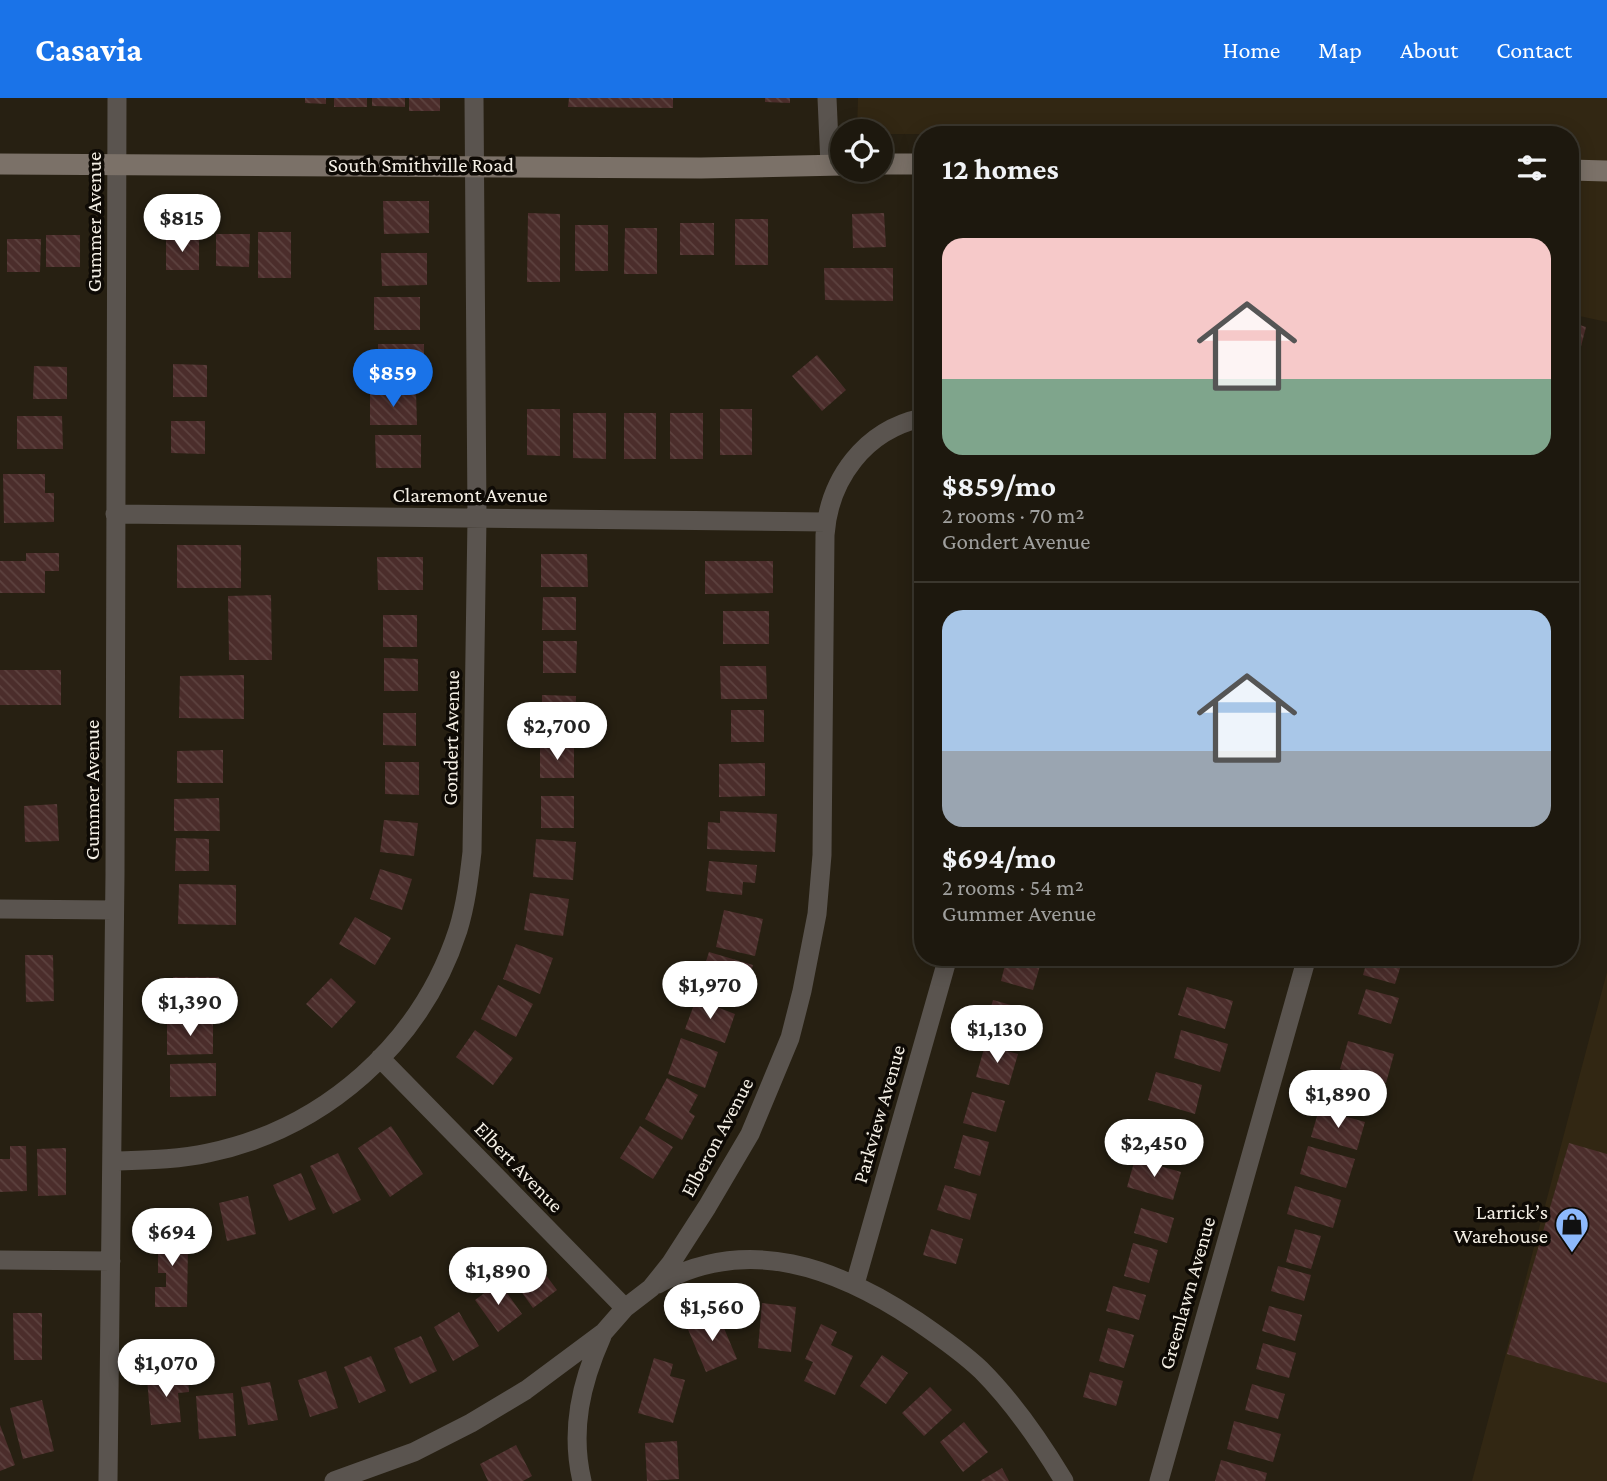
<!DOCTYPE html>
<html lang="en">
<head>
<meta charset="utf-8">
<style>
  :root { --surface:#1d180e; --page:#252117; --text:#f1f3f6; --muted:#a0a09e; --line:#3b372e; --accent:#1a73e8 }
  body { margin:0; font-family:"Crimson Pro",serif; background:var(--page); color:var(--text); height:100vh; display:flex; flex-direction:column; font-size:26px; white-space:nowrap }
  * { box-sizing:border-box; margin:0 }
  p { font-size:23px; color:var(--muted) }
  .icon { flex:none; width:38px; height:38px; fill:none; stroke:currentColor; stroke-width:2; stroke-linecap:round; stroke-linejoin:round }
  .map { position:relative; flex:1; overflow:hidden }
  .details { position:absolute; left:914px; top:28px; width:665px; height:840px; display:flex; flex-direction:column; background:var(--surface); border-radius:28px; box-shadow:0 4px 18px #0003,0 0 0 2px var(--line) }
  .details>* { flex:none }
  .tools { position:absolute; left:830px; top:21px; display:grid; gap:14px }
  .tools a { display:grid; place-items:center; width:63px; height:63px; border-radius:50%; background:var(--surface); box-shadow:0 4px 18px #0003,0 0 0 2px var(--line); font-size:35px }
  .price { position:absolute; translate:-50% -60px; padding:0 16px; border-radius:24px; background:#fff; color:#222; font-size:23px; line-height:46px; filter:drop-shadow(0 2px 4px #0008) }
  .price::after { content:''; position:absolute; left:50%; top:42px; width:21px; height:16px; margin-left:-10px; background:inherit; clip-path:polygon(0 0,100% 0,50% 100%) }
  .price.current { background:var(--accent); color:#fff }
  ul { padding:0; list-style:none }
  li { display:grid; align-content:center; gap:14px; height:371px; padding:0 28px }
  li+li { border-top:2px solid var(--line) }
  li span { display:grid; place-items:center; height:217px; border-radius:21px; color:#555 }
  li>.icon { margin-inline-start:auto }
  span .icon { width:126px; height:126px; fill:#fffc; stroke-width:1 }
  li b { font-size:30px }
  h2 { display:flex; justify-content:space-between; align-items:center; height:84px; padding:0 28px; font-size:30px }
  header { display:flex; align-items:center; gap:42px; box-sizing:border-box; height:98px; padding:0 35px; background:var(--accent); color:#fff }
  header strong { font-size:33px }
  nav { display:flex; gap:38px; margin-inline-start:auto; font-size:24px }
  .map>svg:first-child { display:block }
</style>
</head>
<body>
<header>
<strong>Casavia</strong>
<nav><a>Home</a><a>Map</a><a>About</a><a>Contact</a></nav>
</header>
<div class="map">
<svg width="1607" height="1383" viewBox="0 0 1607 1383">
  <defs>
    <pattern id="building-back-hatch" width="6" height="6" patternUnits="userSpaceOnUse" patternTransform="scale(1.75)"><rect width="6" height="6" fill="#4b2d2b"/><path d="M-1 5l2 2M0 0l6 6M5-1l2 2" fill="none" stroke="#5d423f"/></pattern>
  </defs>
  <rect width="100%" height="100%" fill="#272012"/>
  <path fill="#322713" d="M 858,0 L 1607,0 L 1607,224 L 1570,216 L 1570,37 L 880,36 L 880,33 L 857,33 Z
    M 1607,874 L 1607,1383 L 1472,1383 Z"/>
  <path fill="url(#building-back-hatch)" d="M 305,0 L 326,0 L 326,6 L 305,5 Z
    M 334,0 L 367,0 L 367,9 L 334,9 Z
    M 372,0 L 405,0 L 405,9 L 372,8 Z
    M 409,0 L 440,0 L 440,13 L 409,13 Z
    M 569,0 L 673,0 L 673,10 L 568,9 Z
    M 765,0 L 790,0 L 790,5 L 765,4 Z
    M 383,103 L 429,103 L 429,135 L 384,136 Z
    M 528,115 L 560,116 L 560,184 L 527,184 Z
    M 884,115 L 886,149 L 853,150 L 852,116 Z
    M 735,121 L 768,121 L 768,167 L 735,167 Z
    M 680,125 L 714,125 L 714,157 L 680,157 Z
    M 575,127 L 608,127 L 608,173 L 575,173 Z
    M 625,130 L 657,130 L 657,176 L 624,176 Z
    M 258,134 L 291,134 L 291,180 L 258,180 Z
    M 216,136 L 250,136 L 249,169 L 216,168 Z
    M 46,137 L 80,137 L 80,169 L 46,169 Z
    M 166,139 L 199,140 L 199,172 L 166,172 Z
    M 7,141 L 41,141 L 40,174 L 7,174 Z
    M 381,155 L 427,155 L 427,187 L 382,188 Z
    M 824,170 L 893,170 L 893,203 L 825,202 Z
    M 374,199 L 420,199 L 420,232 L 374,232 Z
    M 1570,224 L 1586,229 L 1578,260 L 1570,258 Z
    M 378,246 L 424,246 L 424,279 L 378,279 Z
    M 817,257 L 846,292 L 822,313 L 792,278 Z
    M 173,266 L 207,267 L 207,299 L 173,299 Z
    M 34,268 L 67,269 L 67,301 L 33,301 Z
    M 1570,268 L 1576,270 L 1571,290 L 1570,290 Z
    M 370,294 L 416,294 L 417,327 L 370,327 Z
    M 527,311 L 560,311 L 560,358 L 527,357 Z
    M 720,311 L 752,311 L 752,357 L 720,357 Z
    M 573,315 L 606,315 L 606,361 L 573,360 Z
    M 624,315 L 656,315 L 656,361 L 624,361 Z
    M 670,315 L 703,315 L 703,361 L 670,361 Z
    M 17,318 L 62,318 L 63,351 L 17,351 Z
    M 171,323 L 205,323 L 205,356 L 171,355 Z
    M 375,337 L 421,337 L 421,370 L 376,370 Z
    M 3,376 L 45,376 L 45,395 L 54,395 L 54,424 L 4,425 Z
    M 177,447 L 241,447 L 241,490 L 177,490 Z
    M 26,455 L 59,455 L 59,473 L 45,473 L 45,495 L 0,495 L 0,463 L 26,463 Z
    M 541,456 L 587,456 L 588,489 L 541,489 Z
    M 377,459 L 423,459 L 423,492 L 378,492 Z
    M 705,463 L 773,463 L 773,495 L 705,496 Z
    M 271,497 L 272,562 L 229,562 L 228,498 Z
    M 543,499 L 576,499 L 576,532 L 542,532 Z
    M 723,513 L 769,513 L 769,546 L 723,546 Z
    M 383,517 L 417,517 L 417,549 L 383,549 Z
    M 543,543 L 577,543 L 576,575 L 543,575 Z
    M 384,560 L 418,561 L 418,593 L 384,593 Z
    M 720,568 L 766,568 L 767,601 L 721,601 Z
    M 0,572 L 61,572 L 61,607 L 0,607 Z
    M 244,577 L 244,621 L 179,620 L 180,578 Z
    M 542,597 L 576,598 L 575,630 L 542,630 Z
    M 731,612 L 764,612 L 764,644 L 731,644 Z
    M 383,615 L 416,615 L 416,648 L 383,647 Z
    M 540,648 L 574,648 L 574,680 L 540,680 Z
    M 223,652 L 223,685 L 177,685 L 177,653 Z
    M 385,664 L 419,664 L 419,697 L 385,696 Z
    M 765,665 L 765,698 L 719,699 L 719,666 Z
    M 541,698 L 574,698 L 574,730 L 541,730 Z
    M 219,700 L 220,733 L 174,733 L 174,701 Z
    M 57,706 L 59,743 L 25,744 L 24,708 Z
    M 720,713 L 777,716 L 775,754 L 707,751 L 708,724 L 720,725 Z
    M 384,722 L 418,725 L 414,758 L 380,754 Z
    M 176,740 L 209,741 L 209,773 L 175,773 Z
    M 536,741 L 576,744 L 573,782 L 533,779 Z
    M 709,763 L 757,767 L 755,785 L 743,784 L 742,797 L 706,793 Z
    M 380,771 L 412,781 L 402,812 L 370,801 Z
    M 179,786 L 236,787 L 236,827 L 178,826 Z
    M 530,795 L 569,801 L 563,838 L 524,832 Z
    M 724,812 L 763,821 L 755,858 L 716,849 Z
    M 355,819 L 391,840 L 375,867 L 339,846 Z
    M 516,846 L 553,860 L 540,896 L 503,881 Z
    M 709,854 L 753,867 L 743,899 L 699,885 Z
    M 25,857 L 53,857 L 54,903 L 26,904 Z
    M 1007,859 L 1042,861 L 1033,892 L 1001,883 Z
    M 1368,859 L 1403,861 L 1395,886 L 1363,877 Z
    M 173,879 L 219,879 L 219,912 L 174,912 Z
    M 331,880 L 356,904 L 332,930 L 306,906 Z
    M 498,887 L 533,906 L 516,939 L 481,921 Z
    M 1187,889 L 1233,903 L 1225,931 L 1178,917 Z
    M 1366,891 L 1399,900 L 1391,926 L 1358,916 Z
    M 696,901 L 735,916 L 725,945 L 685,931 Z
    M 993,902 L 1039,915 L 1031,943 L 985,930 Z
    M 167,924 L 213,924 L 213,956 L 167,957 Z
    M 475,932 L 513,960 L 493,987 L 456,959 Z
    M 1181,932 L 1228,946 L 1220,974 L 1174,960 Z
    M 681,940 L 718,954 L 705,990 L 668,976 Z
    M 1348,943 L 1394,956 L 1386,985 L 1340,971 Z
    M 985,947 L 1018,956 L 1009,987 L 976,979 Z
    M 216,965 L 216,998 L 170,999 L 170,966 Z
    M 1332,972 L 1379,986 L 1371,1014 L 1325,1001 Z
    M 1156,974 L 1202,987 L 1195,1016 L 1148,1002 Z
    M 667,980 L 698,997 L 689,1014 L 695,1018 L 682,1042 L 645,1021 Z
    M 972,994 L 1005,1003 L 996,1034 L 963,1025 Z
    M 1319,1011 L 1365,1024 L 1357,1052 L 1311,1039 Z
    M 1160,1024 L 1193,1033 L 1186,1058 L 1153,1049 Z
    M 391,1028 L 423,1076 L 390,1099 L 358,1050 Z
    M 640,1028 L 673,1049 L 653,1081 L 620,1060 Z
    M 963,1037 L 989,1044 L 980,1078 L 954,1070 Z
    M 1569,1045 L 1607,1056 L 1607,1285 L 1507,1256 Z
    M 10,1048 L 26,1048 L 27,1093 L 0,1094 L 0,1061 L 10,1061 Z
    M 1308,1048 L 1355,1061 L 1346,1090 L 1300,1076 Z
    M 66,1050 L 66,1097 L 38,1098 L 37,1051 Z
    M 338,1055 L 361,1102 L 333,1116 L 310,1068 Z
    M 1135,1061 L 1181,1074 L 1173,1102 L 1127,1089 Z
    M 301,1075 L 316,1111 L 289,1123 L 273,1087 Z
    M 945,1087 L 977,1096 L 970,1122 L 937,1112 Z
    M 1295,1088 L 1341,1102 L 1333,1130 L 1287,1116 Z
    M 248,1098 L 256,1136 L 227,1143 L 219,1105 Z
    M 1141,1110 L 1174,1120 L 1167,1145 L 1134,1135 Z
    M 158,1125 L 178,1125 L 178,1148 L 188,1147 L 187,1209 L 155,1209 L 155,1189 L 166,1189 L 166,1175 L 158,1175 Z
    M 931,1131 L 963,1141 L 956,1166 L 923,1157 Z
    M 1295,1131 L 1321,1138 L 1311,1171 L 1286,1164 Z
    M 1133,1145 L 1158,1152 L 1149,1185 L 1124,1178 Z
    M 534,1161 L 557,1192 L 533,1210 L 510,1178 Z
    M 1278,1168 L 1311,1177 L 1304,1203 L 1271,1193 Z
    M 499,1184 L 522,1216 L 498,1234 L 475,1202 Z
    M 1113,1188 L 1146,1197 L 1139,1222 L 1106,1213 Z
    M 762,1205 L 796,1209 L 791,1254 L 758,1250 Z
    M 1269,1208 L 1302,1217 L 1295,1243 L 1262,1233 Z
    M 459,1214 L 479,1248 L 453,1263 L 434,1229 Z
    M 13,1215 L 42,1215 L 42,1262 L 14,1262 Z
    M 718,1216 L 737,1261 L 706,1274 L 687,1229 Z
    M 821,1226 L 837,1234 L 831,1247 L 853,1258 L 835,1297 L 804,1283 L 813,1264 L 805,1261 Z
    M 1108,1230 L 1134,1237 L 1124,1270 L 1099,1263 Z
    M 421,1238 L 437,1273 L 410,1286 L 394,1250 Z
    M 1263,1245 L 1296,1255 L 1289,1280 L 1256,1271 Z
    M 882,1257 L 908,1275 L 886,1306 L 860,1288 Z
    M 371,1258 L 386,1293 L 359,1305 L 344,1269 Z
    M 654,1260 L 673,1266 L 670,1278 L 685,1282 L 673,1325 L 638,1315 Z
    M 326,1273 L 338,1310 L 310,1319 L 298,1282 Z
    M 1090,1274 L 1123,1283 L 1116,1308 L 1083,1299 Z
    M 188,1278 L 189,1294 L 178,1295 L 181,1324 L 151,1327 L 147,1281 Z
    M 270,1284 L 278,1322 L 248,1327 L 241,1289 Z
    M 1252,1286 L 1285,1296 L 1278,1321 L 1245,1312 Z
    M 930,1289 L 952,1312 L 924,1338 L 902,1315 Z
    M 233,1295 L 236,1338 L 199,1341 L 196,1298 Z
    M 42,1302 L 54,1353 L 23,1361 L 10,1310 Z
    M 1234,1323 L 1281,1336 L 1273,1364 L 1227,1351 Z
    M 964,1324 L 988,1354 L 963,1374 L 940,1344 Z
    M 0,1327 L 15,1367 L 0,1373 Z
    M 677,1343 L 679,1381 L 647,1383 L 645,1345 Z
    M 516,1347 L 532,1378 L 523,1383 L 488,1383 L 480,1366 Z
    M 1221,1362 L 1267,1375 L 1265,1383 L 1215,1383 Z
    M 1002,1370 L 1009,1383 L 980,1383 Z"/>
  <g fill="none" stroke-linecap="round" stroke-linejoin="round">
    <path stroke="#5a544f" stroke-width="19" d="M 827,0 L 830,67
      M 115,416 L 826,424
      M 0,811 L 114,812
      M 380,960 L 625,1210
      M 113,1063 C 144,1062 177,1062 208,1055 C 324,1031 421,946 458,832 C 466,806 469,780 472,754 L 477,420 L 474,0
      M 0,1162 L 111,1163
      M 658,1186 C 748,1136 838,1170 917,1223 C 939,1238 962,1254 981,1272 C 1014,1305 1040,1343 1064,1383
      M 855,1186 L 948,859
      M 108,1383 L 115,776 L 117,0
      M 334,1383 L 414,1354 L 471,1325 L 526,1292 L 604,1234 L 625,1210 L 651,1190 L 671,1165 L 707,1109 L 750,1036 L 790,940 L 802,893 L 817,816 L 822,757 L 825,437 C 829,381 865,332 922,320
      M 582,1383 C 570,1332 581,1285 602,1238
      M 1159,1383 L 1307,859"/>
    <path stroke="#7b7168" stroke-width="21" d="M 0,66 L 701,70 L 842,67
      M 880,66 L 922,66
      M 1570,72 L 1607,73"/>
  </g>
  <defs>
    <g id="shop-pin" transform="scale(1.75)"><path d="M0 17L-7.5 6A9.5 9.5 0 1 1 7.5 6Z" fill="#8db9fc" stroke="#0e0a05"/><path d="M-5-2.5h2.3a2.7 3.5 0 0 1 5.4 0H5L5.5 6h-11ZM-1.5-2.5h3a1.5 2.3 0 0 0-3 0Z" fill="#111"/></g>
  </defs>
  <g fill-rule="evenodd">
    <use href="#shop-pin" x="1572" y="1126"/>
  </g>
  <g text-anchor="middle" stroke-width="7" stroke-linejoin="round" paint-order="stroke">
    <g font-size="21" fill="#f4efe5" stroke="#0e0a05">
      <text x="421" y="74">South Smithville Road</text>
      <text transform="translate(94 124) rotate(-90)" y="7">Gummer Avenue</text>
      <text x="470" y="404">Claremont Avenue</text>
      <text transform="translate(451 640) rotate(-89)" y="7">Gondert Avenue</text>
      <text transform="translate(92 692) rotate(-90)" y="7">Gummer Avenue</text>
      <text transform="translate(879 1016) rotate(-74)" y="7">Parkview Avenue</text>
      <text transform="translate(717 1039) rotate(-62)" y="7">Elberon Avenue</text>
      <text transform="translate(519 1069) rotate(46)" y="7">Elbert Avenue</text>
      <text transform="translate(1187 1195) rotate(-74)" y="7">Greenlawn Avenue</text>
    </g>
    <g font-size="21" fill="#f4efe5" stroke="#0e0a05" text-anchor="end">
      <text x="1548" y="1121">Larrick’s<tspan x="1548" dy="24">Warehouse</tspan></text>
    </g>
  </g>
</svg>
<div class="tools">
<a><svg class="icon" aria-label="locate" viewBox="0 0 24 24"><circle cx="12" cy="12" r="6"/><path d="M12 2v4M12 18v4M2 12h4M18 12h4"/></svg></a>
</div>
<b class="price" style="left:182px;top:156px">$815</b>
<b class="price current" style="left:393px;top:311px">$859</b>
<b class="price" style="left:557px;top:664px">$2,700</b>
<b class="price" style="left:710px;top:923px">$1,970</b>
<b class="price" style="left:190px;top:940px">$1,390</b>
<b class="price" style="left:997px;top:967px">$1,130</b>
<b class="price" style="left:1338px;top:1032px">$1,890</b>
<b class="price" style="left:1154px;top:1081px">$2,450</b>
<b class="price" style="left:172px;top:1170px">$694</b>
<b class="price" style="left:498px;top:1209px">$1,890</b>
<b class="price" style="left:712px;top:1245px">$1,560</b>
<b class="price" style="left:166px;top:1301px">$1,070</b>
<section class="details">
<h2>12 homes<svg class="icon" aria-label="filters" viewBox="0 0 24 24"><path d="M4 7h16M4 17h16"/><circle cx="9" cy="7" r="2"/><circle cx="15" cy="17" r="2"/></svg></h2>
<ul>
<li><span style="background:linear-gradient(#f6c9c9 65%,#7fa58c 0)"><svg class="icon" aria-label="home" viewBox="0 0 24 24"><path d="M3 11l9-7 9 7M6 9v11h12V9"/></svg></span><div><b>$859/mo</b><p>2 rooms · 70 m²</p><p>Gondert Avenue</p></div></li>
<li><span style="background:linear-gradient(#a9c7e8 65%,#9aa5b1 0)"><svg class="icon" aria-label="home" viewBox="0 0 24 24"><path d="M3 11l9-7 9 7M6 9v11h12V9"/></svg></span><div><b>$694/mo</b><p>2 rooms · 54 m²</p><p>Gummer Avenue</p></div></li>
</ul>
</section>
</div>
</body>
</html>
